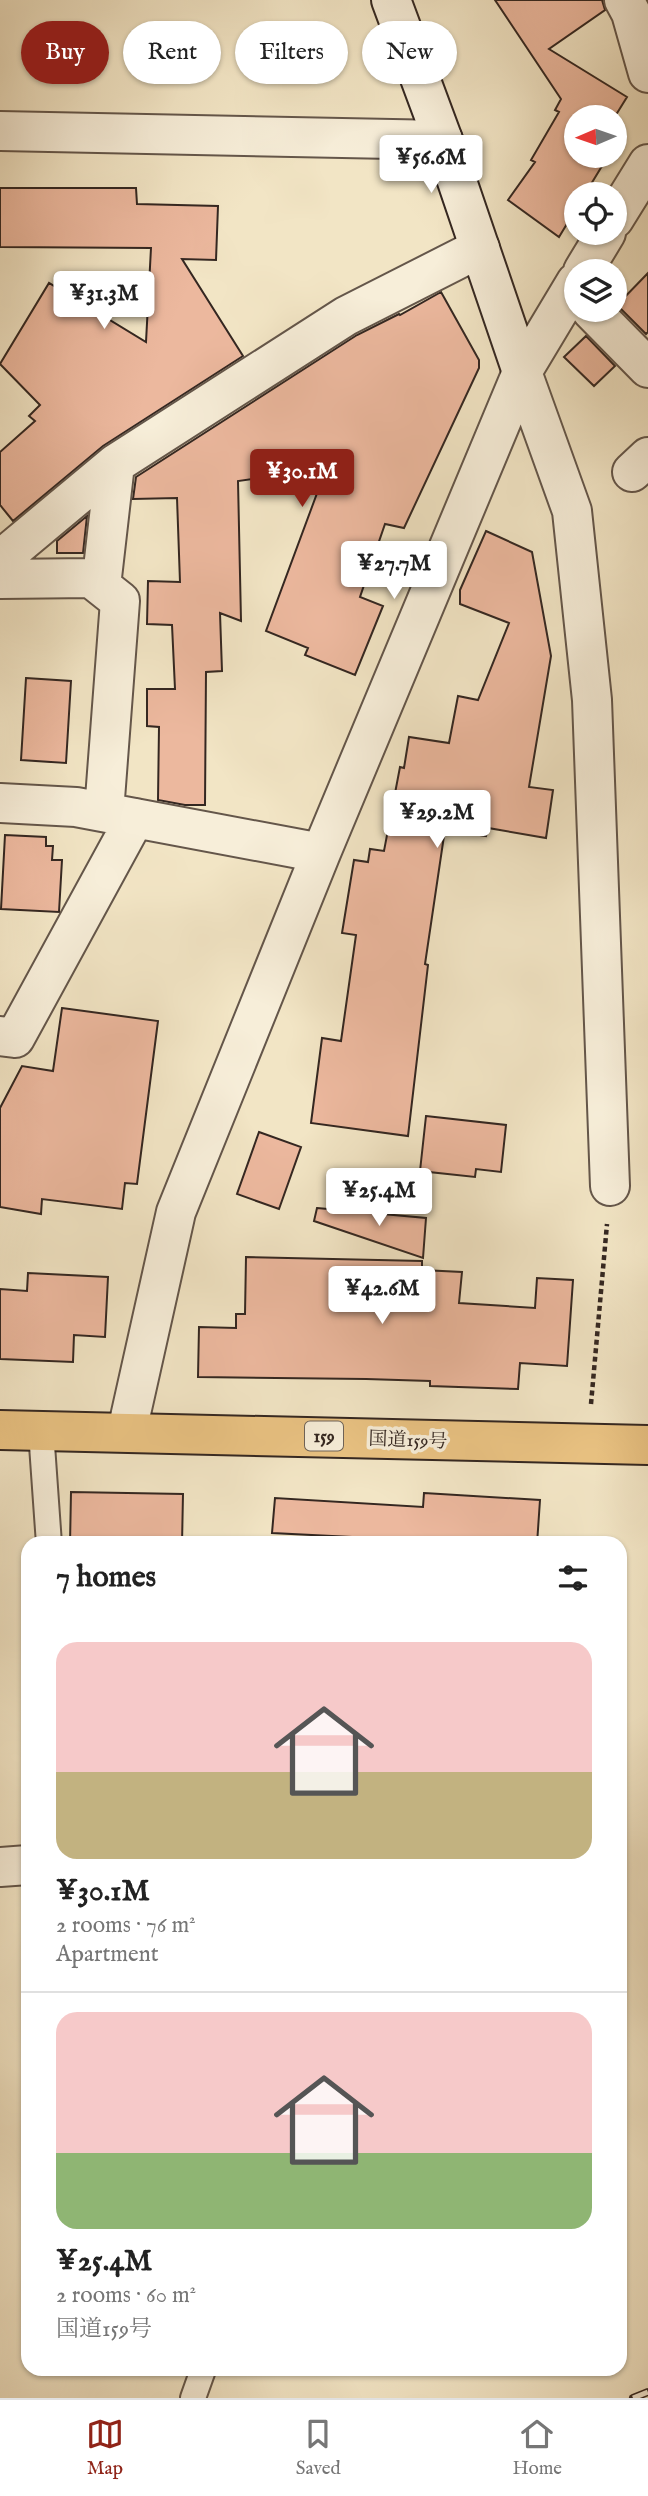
<!DOCTYPE html>
<html lang="en">
<head>
<meta charset="utf-8">
<style>
  :root { --surface:#fff; --page:#f2f2f2; --text:#222; --muted:#767676; --line:#e0e0e0; --accent:#8f2418 }
  body { margin:0; font-family:"IM FELL English","Noto Serif JP",serif; background:var(--page); color:var(--text); height:100vh; display:flex; flex-direction:column; font-size:26px; white-space:nowrap }
  * { box-sizing:border-box; margin:0 }
  p { font-size:23px; color:var(--muted) }
  .icon { flex:none; width:38px; height:38px; fill:none; stroke:currentColor; stroke-width:2; stroke-linecap:round; stroke-linejoin:round }
  .map { position:relative; flex:1; overflow:hidden }
  .sheet { position:absolute; left:21px; top:1536px; width:606px; height:840px; display:flex; flex-direction:column; background:var(--surface); border-radius:21px; box-shadow:0 2px 5px #0004 }
  .sheet>* { flex:none }
  .guide { position:absolute; left:21px; top:21px; width:607px; height:63px; display:flex; gap:14px }
  .needle { width:46px; rotate:268deg }
  .controls { position:absolute; left:564px; top:105px; display:grid; gap:14px }
  .controls a { display:grid; place-items:center; width:63px; height:63px; border-radius:50%; background:var(--surface); box-shadow:0 2px 5px #0004; font-size:35px }
  .price { position:absolute; translate:-50% -60px; padding:0 16px; border-radius:7px; background:#fff; color:#222; font-size:23px; line-height:46px; filter:drop-shadow(0 2px 4px #0008) }
  .price::after { content:''; position:absolute; left:50%; top:42px; width:21px; height:16px; margin-left:-10px; background:inherit; clip-path:polygon(0 0,100% 0,50% 100%) }
  .price.current { background:var(--accent); color:#fff }
  ul { padding:0; list-style:none }
  li { display:grid; align-content:center; gap:14px; height:371px; padding:0 35px }
  li+li { border-top:2px solid var(--line) }
  li span { display:grid; place-items:center; height:217px; border-radius:21px; color:#555 }
  li>.icon { margin-inline-start:auto }
  span .icon { width:126px; height:126px; fill:#fffc; stroke-width:1 }
  li b { font-size:30px }
  h2 { display:flex; justify-content:space-between; align-items:center; height:84px; padding:0 35px; font-size:30px }
  .pill { padding:0 24px; border-radius:32px; background:var(--surface); box-shadow:0 2px 5px #0004; font-size:24px; line-height:63px }
  .pill.current { background:var(--accent); color:#fff }
  .tabs { display:flex; justify-content:space-around; align-items:center; height:98px; border-top:2px solid var(--line); background:var(--surface); font-size:19px; color:var(--muted) }
  .tabs a { display:grid; justify-items:center; gap:4px }
  .tabs .current { color:var(--accent) }
  .map>svg:first-child { display:block }
</style>
</head>
<body>
<div class="map">
<svg width="648" height="2398" viewBox="0 0 648 2398">
  <rect width="100%" height="100%" fill="#f2e5c5"/>
  <filter id="stains"><feTurbulence type="fractalNoise" baseFrequency=".00286" numOctaves="4"/><feColorMatrix values="0 0 0 0 .2 0 0 0 0 .09 0 0 0 0 .02 0 0 0 .5 -.17"/></filter>
  <radialGradient id="worn" r=".72"><stop offset=".6" stop-color="#630" stop-opacity="0"/><stop offset="1" stop-color="#630" stop-opacity=".3"/></radialGradient>
  <path fill="#ecb89e" stroke="#342721" stroke-width="2" d="M 495,0 L 602,0 L 605,10 L 549,49 L 627,97 L 614,118 L 576,117 L 576,156 L 596,156 L 605,161 L 585,194 L 576,194 L 576,209 L 559,237 L 508,200 L 535,162 L 531,160 L 559,112 L 555,110 L 561,99 Z
    M 0,188 L 136,188 L 137,204 L 218,206 L 216,260 L 182,259 L 243,356 L 103,446 L 13,521 L 0,505 L 0,452 L 35,421 L 29,416 L 40,405 L 0,364 L 49,283 L 146,342 L 151,248 L 0,247 Z
    M 648,273 L 648,332 L 646,334 L 617,305 Z
    M 441,292 L 479,360 L 479,368 L 404,528 L 385,524 L 360,597 L 383,606 L 355,675 L 305,655 L 308,648 L 266,631 L 326,469 L 238,481 L 241,621 L 220,613 L 222,671 L 206,672 L 205,805 L 185,805 L 158,800 L 159,727 L 147,726 L 147,689 L 175,689 L 172,625 L 147,624 L 148,581 L 180,582 L 177,498 L 133,499 L 136,477 L 357,335 L 399,314 L 400,315 Z
    M 586,336 L 615,366 L 594,386 L 564,357 Z
    M 87,516 L 83,553 L 57,553 L 57,541 Z
    M 486,531 L 532,552 L 551,656 L 529,787 L 553,790 L 546,838 L 488,828 L 486,836 L 445,829 L 425,964 L 428,965 L 408,1136 L 311,1123 L 322,1038 L 341,1041 L 356,935 L 342,933 L 354,860 L 368,862 L 370,849 L 384,851 L 400,767 L 404,768 L 409,737 L 449,743 L 458,696 L 478,700 L 509,623 L 460,604 L 460,590 Z
    M 26,678 L 71,681 L 66,763 L 21,760 Z
    M 5,835 L 46,837 L 46,846 L 53,846 L 52,860 L 62,860 L 59,912 L 1,909 Z
    M 62,1008 L 158,1021 L 137,1184 L 125,1183 L 122,1209 L 42,1199 L 41,1214 L 0,1207 L 0,1108 L 22,1066 L 53,1071 Z
    M 426,1116 L 506,1125 L 501,1172 L 476,1169 L 475,1177 L 420,1171 Z
    M 259,1132 L 301,1147 L 279,1209 L 237,1194 Z
    M 317,1208 L 426,1218 L 423,1258 L 314,1221 Z
    M 246,1257 L 422,1261 L 422,1270 L 462,1272 L 459,1303 L 535,1308 L 537,1278 L 573,1280 L 567,1366 L 520,1363 L 518,1389 L 430,1386 L 430,1381 L 366,1379 L 198,1377 L 199,1327 L 236,1328 L 236,1314 L 245,1314 Z
    M 28,1273 L 108,1277 L 105,1337 L 74,1335 L 73,1362 L 0,1359 L 0,1289 L 27,1291 Z
    M 71,1492 L 183,1494 L 182,1544 L 70,1544 Z
    M 424,1493 L 540,1500 L 537,1544 L 350,1544 L 351,1537 L 272,1533 L 275,1498 L 423,1507 Z"/>
  <g fill="none" stroke-linecap="round" stroke-linejoin="round">
    <g stroke="#64564a" stroke-width="28">
      <path id="lane" d="M 41,1431 L 49,1544
        M 193,2398 L 203,2370"/>
    </g>
    <g stroke="#64564a" stroke-width="42">
      <path id="street" d="M 624,0 L 631,13 L 648,73
        M 0,131 L 443,140
        M 614,219 L 648,164
        M 583,271 L 606,233
        M 591,310 L 648,368
        M 522,372 L 572,511 L 592,700 L 610,1186
        M 115,464 L 346,316 L 480,248
        M 632,472 L 648,457
        M 0,560 L 115,464 L 101,586
        M 0,579 L 91,578 L 120,601 L 104,812
        M 0,803 L 76,807 L 321,853
        M 0,1036 L 15,1038 L 135,818
        M 127,1431 L 176,1212 L 321,853 L 522,372 L 576,282
        M 0,1867 L 28,1865"/>
    </g>
    <g stroke="#342721" stroke-width="42">
      <path id="secondary" d="M 391,0 L 443,140 L 522,372"/>
    </g>
    <g stroke="#342721" stroke-width="42">
      <path id="highway" d="M 0,1430 L 648,1445"/>
    </g>
    <path stroke="#342721" stroke-width="4.5" stroke-dasharray="5 3.5" stroke-linecap="butt" d="M 591,1404 L 607,1224"/>
    <use href="#lane" stroke="#f7eed9" stroke-width="24"/>
    <use href="#street" stroke="#f7eed9" stroke-width="38"/>
    <use href="#secondary" stroke="#f7eed9" stroke-width="38"/>
    <use href="#highway" stroke="#e9c282" stroke-width="38"/>
    <g stroke="#342721" stroke-width="8">
      <path id="rail" d="M 633,2398 L 648,2392"/>
    </g>
    <use href="#rail" stroke="#f7eed9" stroke-width="5" stroke-dasharray="16" stroke-linecap="butt"/>
  </g>
  <g text-anchor="middle" stroke-width="7" stroke-linejoin="round" paint-order="stroke">
    <rect fill="#f7eed9" stroke="#6e6358" stroke-width="2" x="305" y="1421.5" width="38" height="29" rx="5"/>
    <g font-size="18" font-weight="bold" fill="#342721">
      <text x="324" y="1442">159</text>
    </g>
    <g font-size="19" fill="#342721" stroke="#f7eed9">
      <text transform="translate(408 1439) rotate(2)" y="7">国道159号</text>
    </g>
  </g>
  <rect width="100%" height="100%" filter="url(#stains)"/>
  <rect width="100%" height="100%" fill="url(#worn)"/>
</svg>
<div class="controls">
<a><svg class="needle" viewBox="-14 -14 28 28"><path d="M0-13l5 13h-10z" fill="#e53935"/><path d="M0 13l5-13h-10z" fill="#767676"/></svg></a>
<a><svg class="icon" aria-label="locate" viewBox="0 0 24 24"><circle cx="12" cy="12" r="6"/><path d="M12 2v4M12 18v4M2 12h4M18 12h4"/></svg></a>
<a><svg class="icon" aria-label="layers" viewBox="0 0 24 24"><path d="M12 4l9 5-9 5-9-5zM3 14l9 5 9-5"/></svg></a>
</div>
<b class="price" style="left:431px;top:195px">¥56.6M</b>
<b class="price" style="left:104px;top:331px">¥31.3M</b>
<b class="price current" style="left:302px;top:509px">¥30.1M</b>
<b class="price" style="left:394px;top:601px">¥27.7M</b>
<b class="price" style="left:437px;top:850px">¥29.2M</b>
<b class="price" style="left:379px;top:1228px">¥25.4M</b>
<b class="price" style="left:382px;top:1326px">¥42.6M</b>
<div class="guide">
<a class="pill current">Buy</a>
<a class="pill">Rent</a>
<a class="pill">Filters</a>
<a class="pill">New</a>
</div>
<section class="sheet">
<h2>7 homes<svg class="icon" aria-label="filters" viewBox="0 0 24 24"><path d="M4 7h16M4 17h16"/><circle cx="9" cy="7" r="2"/><circle cx="15" cy="17" r="2"/></svg></h2>
<ul>
<li><span style="background:linear-gradient(#f6c9c9 60%,#c2b280 0)"><svg class="icon" aria-label="home" viewBox="0 0 24 24"><path d="M3 11l9-7 9 7M6 9v11h12V9"/></svg></span><div><b>¥30.1M</b><p>2 rooms · 76 m²</p><p>Apartment</p></div></li>
<li><span style="background:linear-gradient(#f6c9c9 65%,#8fb573 0)"><svg class="icon" aria-label="home" viewBox="0 0 24 24"><path d="M3 11l9-7 9 7M6 9v11h12V9"/></svg></span><div><b>¥25.4M</b><p>2 rooms · 60 m²</p><p>国道159号</p></div></li>
</ul>
</section>
</div>
<nav class="tabs">
<a class="current"><svg class="icon" aria-label="map" viewBox="0 0 24 24"><path d="M3 6l6-2 6 2 6-2v14l-6 2-6-2-6 2zM9 4v14M15 6v14"/></svg>Map</a>
<a><svg class="icon" aria-label="saved" viewBox="0 0 24 24"><path d="M7 4h10v16l-5-4-5 4z"/></svg>Saved</a>
<a><svg class="icon" aria-label="home" viewBox="0 0 24 24"><path d="M3 11l9-7 9 7M6 9v11h12V9"/></svg>Home</a>
</nav>
</body>
</html>
